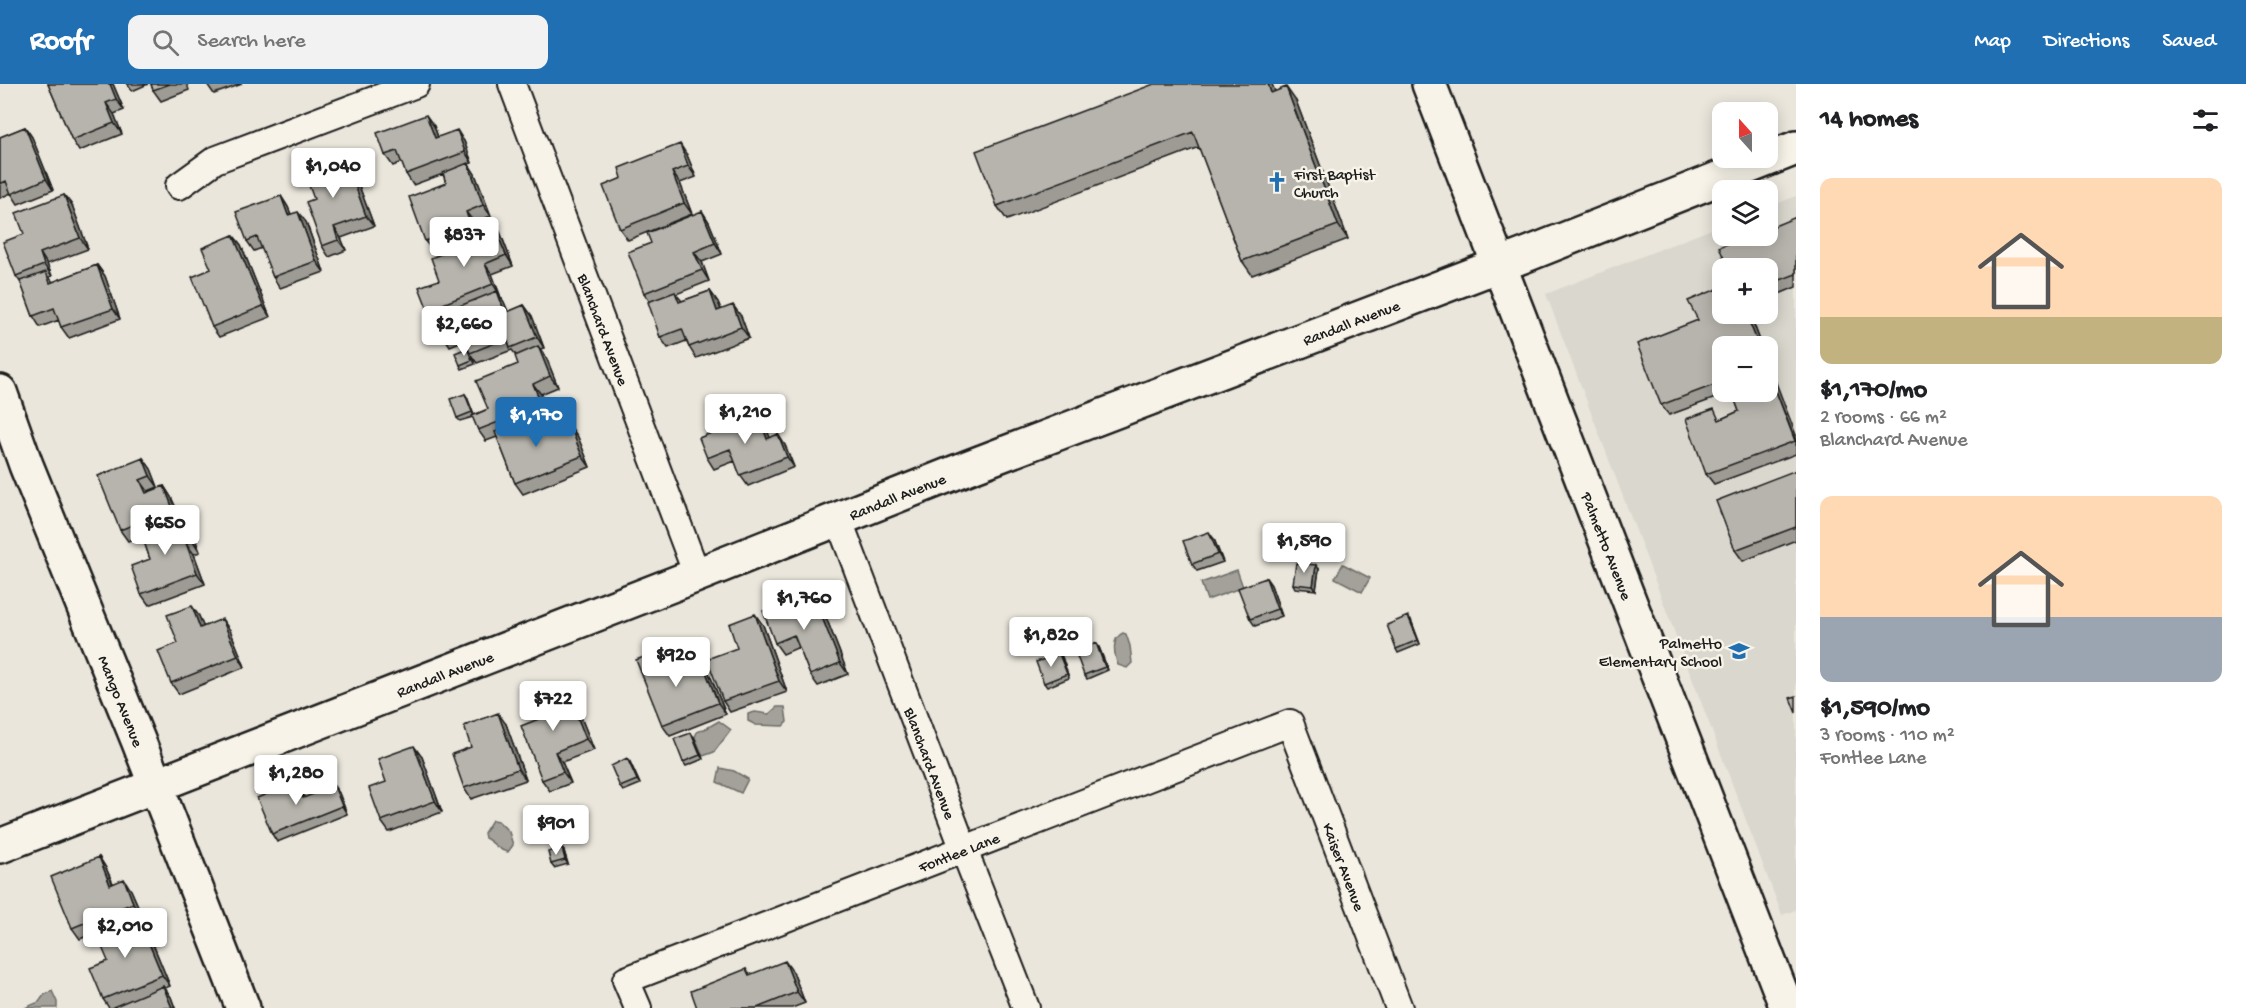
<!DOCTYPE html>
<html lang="en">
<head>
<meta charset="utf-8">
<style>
  :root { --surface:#fff; --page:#f2f2f2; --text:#202124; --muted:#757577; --accent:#1f6fb2 }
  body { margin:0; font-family:"Gochi Hand",sans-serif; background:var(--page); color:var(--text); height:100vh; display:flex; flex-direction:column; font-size:22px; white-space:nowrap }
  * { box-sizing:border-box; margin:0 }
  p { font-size:20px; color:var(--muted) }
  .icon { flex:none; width:33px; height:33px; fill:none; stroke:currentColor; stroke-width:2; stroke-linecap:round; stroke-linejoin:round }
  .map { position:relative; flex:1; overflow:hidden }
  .panel { display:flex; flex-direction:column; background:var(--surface); width:450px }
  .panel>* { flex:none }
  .needle { width:39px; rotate:339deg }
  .tools { position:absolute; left:1712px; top:18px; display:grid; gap:12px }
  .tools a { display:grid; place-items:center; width:66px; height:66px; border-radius:12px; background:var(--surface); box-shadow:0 3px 15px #0003; font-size:30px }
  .price { position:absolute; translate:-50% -51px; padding:0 14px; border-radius:6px; background:#fff; color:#222; font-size:20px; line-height:39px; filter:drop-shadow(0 2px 3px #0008) }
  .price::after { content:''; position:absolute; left:50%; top:36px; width:18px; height:14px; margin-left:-9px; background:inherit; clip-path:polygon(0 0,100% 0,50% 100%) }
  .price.current { background:var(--accent); color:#fff }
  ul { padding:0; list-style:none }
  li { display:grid; align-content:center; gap:12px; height:318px; padding:0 24px }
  li span { display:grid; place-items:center; height:186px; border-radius:12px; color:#555 }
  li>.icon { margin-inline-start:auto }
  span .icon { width:108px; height:108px; fill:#fffc; stroke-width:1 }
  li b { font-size:26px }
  h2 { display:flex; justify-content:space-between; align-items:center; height:72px; padding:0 24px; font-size:26px }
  header { display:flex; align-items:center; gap:36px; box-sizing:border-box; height:84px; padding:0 30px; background:var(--accent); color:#fff }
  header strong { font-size:28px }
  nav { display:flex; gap:33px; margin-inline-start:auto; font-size:21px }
  .search { width:420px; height:54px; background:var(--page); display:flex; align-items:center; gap:15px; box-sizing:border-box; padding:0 21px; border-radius:12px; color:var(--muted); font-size:22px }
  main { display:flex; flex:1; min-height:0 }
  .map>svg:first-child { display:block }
</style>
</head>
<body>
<header>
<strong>Roofr</strong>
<div class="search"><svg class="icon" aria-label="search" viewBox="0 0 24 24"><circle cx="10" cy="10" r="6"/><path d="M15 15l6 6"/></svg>Search here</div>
<nav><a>Map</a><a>Directions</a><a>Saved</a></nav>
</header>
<main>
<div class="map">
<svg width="1796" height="924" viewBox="0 0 1796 924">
  <rect width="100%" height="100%" fill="#eae6dc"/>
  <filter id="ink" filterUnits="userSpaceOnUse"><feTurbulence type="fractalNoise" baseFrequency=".0167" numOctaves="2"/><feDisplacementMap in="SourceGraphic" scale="12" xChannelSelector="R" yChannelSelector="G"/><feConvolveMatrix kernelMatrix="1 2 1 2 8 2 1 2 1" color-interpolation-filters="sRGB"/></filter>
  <g filter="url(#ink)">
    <path fill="#dad7ce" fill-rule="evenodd" d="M 1796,112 L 1796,826 L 1782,831 L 1546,210 L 1722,141 L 1722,152 L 1767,152 L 1767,124 ZM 1722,184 L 1767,184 L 1767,230 L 1722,230 ZM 1722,262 L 1767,262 L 1767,308 L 1722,308 Z"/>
    <path fill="#a3a19a" stroke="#6d6c68" stroke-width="1.5" d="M 1343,480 L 1370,494 L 1362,508 L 1335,494 Z
      M 1237,486 L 1243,503 L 1207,516 L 1201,499 Z
      M 1123,549 L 1126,550 L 1130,562 L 1132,579 L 1127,584 L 1118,581 C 1114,570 1111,554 1123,549 Z
      M 777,623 L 785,623 L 787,638 L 783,642 L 756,641 L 748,637 L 748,630 L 755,628 L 769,630 Z
      M 719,637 L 731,646 L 714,668 L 703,672 L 695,653 L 697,648 L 707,644 Z
      M 720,684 L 734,687 L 748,695 L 741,709 L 717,698 Z
      M 492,736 L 498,737 L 509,748 L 513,761 L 508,768 C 498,767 494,758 485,754 L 484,749 Z
      M 52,907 L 57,918 L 57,924 L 25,924 L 39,918 L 44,911 Z"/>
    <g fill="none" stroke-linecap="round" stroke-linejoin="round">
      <g stroke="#1c1c1c" stroke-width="30">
        <g id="street">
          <path id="s1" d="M 512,0 L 697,491"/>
          <path d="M 179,102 L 215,76 L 416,0"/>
          <path id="s2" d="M 838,434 L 964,766 L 1026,924"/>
          <path id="s3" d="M 638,924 L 626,896 L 1290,639 L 1399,924"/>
        </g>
      </g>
      <g stroke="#1c1c1c" stroke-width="38">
        <g id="secondary">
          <path id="s4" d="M 1429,0 L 1787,924"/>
          <path id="s5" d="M 0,308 L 26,381 L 138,656 L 243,924"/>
          <path id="s6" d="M 0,762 L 697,491 L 969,383 L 1528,170 L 1796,64"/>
        </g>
      </g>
      <use href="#street" stroke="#f7f3e8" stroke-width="26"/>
      <use href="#secondary" stroke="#f7f3e8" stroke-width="33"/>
    </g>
    <path fill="#9d9b94" stroke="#1c1c1c" stroke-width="1.5" d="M 48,0 L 113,0 L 124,26 L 114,30 L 122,50 L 79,67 L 72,56 Z
      M 127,0 L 148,0 L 132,7 Z
      M 151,0 L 187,0 L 189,6 L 161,17 L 153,6 Z
      M 207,0 L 242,0 L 214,10 Z
      M 1275,7 L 1296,17 L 1348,155 L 1252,191 L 1242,177 L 1199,63 L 1007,136 L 997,122 Z
      M 434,42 L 438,53 L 464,57 L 472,79 L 468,80 L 475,90 L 491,132 L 474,138 L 476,144 L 500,148 L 513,182 L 492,190 L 500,211 L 499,211 L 504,218 L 508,228 L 524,221 L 532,232 L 544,264 L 540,265 L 546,273 L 558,303 L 541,310 L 549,332 L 543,334 L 548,341 L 551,350 L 570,342 L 578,353 L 590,383 L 523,410 L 515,399 L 497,353 L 486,357 L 478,346 L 473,333 L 460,337 L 457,334 L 465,310 L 467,313 L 474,331 L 488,325 L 518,280 L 516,271 L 512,266 L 477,279 L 471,271 L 475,280 L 462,285 L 460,281 L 468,265 L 465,256 L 450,262 L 443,251 L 437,236 L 435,236 L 428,226 L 439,196 L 468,159 L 467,155 L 433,167 L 425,157 L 446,99 L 443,90 L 413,101 L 406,90 L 402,78 L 393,82 L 385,71 Z
      M 25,43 L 32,53 L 53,106 L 18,120 L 11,109 L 0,114 L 0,53 Z
      M 687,71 L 696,93 L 680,99 L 692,130 L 628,156 L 620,145 Z
      M 345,73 L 352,83 L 374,142 L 341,154 L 346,166 L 329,173 L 322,162 L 314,115 Z
      M 64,111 L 72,121 L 88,165 L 47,180 L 52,192 L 49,193 L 53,198 L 97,181 L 105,192 L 120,235 L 69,254 L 61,243 L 59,236 L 40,243 L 33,232 L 21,199 L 16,192 L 24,150 Z
      M 281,112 L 288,123 L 291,130 L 306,138 L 324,188 L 280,204 L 273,193 L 262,164 L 254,167 L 247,157 Z
      M 702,127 L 709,138 L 722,170 L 702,178 L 709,197 L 676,210 L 682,217 L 710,207 L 718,218 L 721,225 L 741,232 L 749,254 L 696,274 L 689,263 L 686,257 L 668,264 L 660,253 L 650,218 L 644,209 L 651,159 Z
      M 1796,133 L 1796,203 L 1767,215 L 1767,184 Z
      M 233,151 L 241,161 L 270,233 L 219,253 L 212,243 L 211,185 Z
      M 1722,230 L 1750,230 L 1762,262 L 1722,262 L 1722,308 L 1767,308 L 1796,351 L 1796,370 L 1714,400 L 1706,390 L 1721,335 L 1739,327 L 1732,308 L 1669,331 L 1661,321 Z
      M 758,330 L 765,341 L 770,354 L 785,361 L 794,383 L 748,402 L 740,391 L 735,377 L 714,385 L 707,374 Z
      M 143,374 L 151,385 L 158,403 L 148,407 L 149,408 L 164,402 L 171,413 L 180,434 L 191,444 L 200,468 L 194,470 L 205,500 L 149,521 L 141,510 L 150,475 L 142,451 L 128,457 L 120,446 Z
      M 1796,386 L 1796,456 L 1743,477 L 1735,466 Z
      M 1214,455 L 1223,478 L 1197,487 L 1192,480 Z
      M 1319,485 L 1316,506 L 1295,504 L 1293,500 Z
      M 1266,494 L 1271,501 L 1282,532 L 1255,542 L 1250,535 Z
      M 812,508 L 820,518 L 848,590 L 818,602 L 810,591 L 799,563 L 783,570 L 775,559 Z
      M 199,532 L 203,542 L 230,546 L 245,583 L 179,610 L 171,599 L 178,559 Z
      M 1411,536 L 1420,560 L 1398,569 L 1396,565 Z
      M 763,541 L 787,608 L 730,628 L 723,617 L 737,564 Z
      M 1096,559 L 1099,563 L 1108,586 L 1087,595 L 1084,591 Z
      M 662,566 L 669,577 L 674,589 L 709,589 L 726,630 L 670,652 L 662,641 Z
      M 1059,570 L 1062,573 L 1069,594 L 1047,603 L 1044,599 Z
      M 565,602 L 573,613 L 594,666 L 562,678 L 571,699 L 550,707 L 542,696 L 546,632 Z
      M 506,640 L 526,696 L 471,715 L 464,704 L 471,663 Z
      M 694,653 L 703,675 L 686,682 L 683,678 Z
      M 422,673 L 442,728 L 389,748 L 381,737 L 386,698 Z
      M 630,678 L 640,700 L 623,707 L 620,703 Z
      M 296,698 L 301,705 L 305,714 L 339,709 L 347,730 L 277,758 L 272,750 Z
      M 564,767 L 568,780 L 554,784 L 551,780 Z
      M 99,773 L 106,784 L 113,799 L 131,806 L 141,829 L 80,855 L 72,844 Z
      M 146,843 L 170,902 L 165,904 L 171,913 L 175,924 L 109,924 L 103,915 L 108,877 Z
      M 746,885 L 750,891 L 793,888 L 805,919 L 792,924 L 697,924 Z"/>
    <path fill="#7f7e78" stroke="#1c1c1c" stroke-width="1.5" d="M 110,0 L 113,0 L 124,26 L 116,15 Z
      M 1268,0 L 1272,0 L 1281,23 L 1271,9 Z
      M 1286,3 L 1296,17 L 1348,155 L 1338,141 Z
      M 106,19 L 114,30 L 122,50 L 114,39 Z
      M 426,31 L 434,42 L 442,65 L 435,54 Z
      M 25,43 L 32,53 L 53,106 L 46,95 Z
      M 457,46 L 464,57 L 472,79 L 465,68 Z
      M 680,60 L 687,71 L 696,93 L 688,82 Z
      M 345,73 L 352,83 L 374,142 L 366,132 Z
      M 468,79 L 475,90 L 491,132 L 483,121 Z
      M 672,88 L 680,99 L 692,130 L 684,119 Z
      M 64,111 L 72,121 L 88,165 L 80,154 Z
      M 281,112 L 288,123 L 295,142 L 288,131 Z
      M 702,127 L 709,138 L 722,170 L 715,159 Z
      M 298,128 L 306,138 L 324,188 L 316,177 Z
      M 466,128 L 474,138 L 478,150 L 470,140 Z
      M 492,138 L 500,148 L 513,182 L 506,171 Z
      M 334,143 L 341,154 L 346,166 L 338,156 Z
      M 233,151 L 241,161 L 270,233 L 263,222 Z
      M 694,168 L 702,178 L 709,197 L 702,186 Z
      M 40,169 L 47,180 L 52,192 L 44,181 Z
      M 485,180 L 492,190 L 500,211 L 493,200 Z
      M 97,181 L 105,192 L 120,235 L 113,225 Z
      M 497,207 L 504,218 L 513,240 L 505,229 Z
      M 710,207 L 718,218 L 725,237 L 717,227 Z
      M 524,221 L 532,232 L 544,264 L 537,253 Z
      M 733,221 L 741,232 L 749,254 L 741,243 Z
      M 1746,230 L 1750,230 L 1762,262 L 1759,262 Z
      M 538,262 L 546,273 L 558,303 L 550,292 Z
      M 1767,275 L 1796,351 L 1796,358 L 1767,284 Z
      M 533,300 L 541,310 L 549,332 L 542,321 Z
      M 465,310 L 467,313 L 474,332 L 472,328 Z
      M 540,330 L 548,341 L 556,362 L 549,351 Z
      M 758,330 L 765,341 L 775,366 L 767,355 Z
      M 570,342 L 578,353 L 590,383 L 582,372 Z
      M 778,350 L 785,361 L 794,383 L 787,373 Z
      M 143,374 L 151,385 L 158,403 L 150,392 Z
      M 140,396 L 148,407 L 153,420 L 146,409 Z
      M 164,402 L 171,413 L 181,435 L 173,425 Z
      M 184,433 L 191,444 L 200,468 L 193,457 Z
      M 1209,448 L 1214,455 L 1223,478 L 1218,470 Z
      M 186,459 L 194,470 L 205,500 L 197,489 Z
      M 1316,481 L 1319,485 L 1316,506 L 1313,502 Z
      M 1266,494 L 1271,501 L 1282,532 L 1277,525 Z
      M 812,508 L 820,518 L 848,590 L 840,579 Z
      M 192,522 L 199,532 L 208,554 L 200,544 Z
      M 755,530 L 763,541 L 787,608 L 779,597 Z
      M 1408,532 L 1411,536 L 1420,560 L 1418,556 Z
      M 222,535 L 230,546 L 245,583 L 238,572 Z
      M 1096,559 L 1099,563 L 1108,586 L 1105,583 Z
      M 662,566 L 669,577 L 679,601 L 672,590 Z
      M 1059,570 L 1062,573 L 1069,594 L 1067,590 Z
      M 702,578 L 709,589 L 726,630 L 718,619 Z
      M 565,602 L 573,613 L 594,666 L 586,655 Z
      M 498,629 L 506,640 L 526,696 L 518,685 Z
      M 691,649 L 694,653 L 703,675 L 700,671 Z
      M 414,662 L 422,673 L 442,728 L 435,717 Z
      M 555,668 L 562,678 L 571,699 L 563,688 Z
      M 627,674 L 630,678 L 640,700 L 637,696 Z
      M 296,698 L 301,705 L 308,722 L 303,714 Z
      M 334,702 L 339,709 L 347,730 L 342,722 Z
      M 562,764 L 564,767 L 568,780 L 565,776 Z
      M 99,773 L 106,784 L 117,811 L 110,801 Z
      M 124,795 L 131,806 L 141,829 L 133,819 Z
      M 138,833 L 146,843 L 170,902 L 162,891 Z
      M 785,877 L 793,888 L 805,919 L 797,908 Z
      M 163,902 L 171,913 L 175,924 L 172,924 Z"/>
    <path fill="#b6b4ac" stroke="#1c1c1c" stroke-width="1.5" d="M 48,0 L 110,0 L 116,15 L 106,19 L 114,39 L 72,56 Z
      M 151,0 L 170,0 L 153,6 Z
      M 1154,0 L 1268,0 L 1271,9 L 1286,3 L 1338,141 L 1242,177 L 1193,48 L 997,122 L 976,67 Z
      M 426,31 L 435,54 L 457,46 L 465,68 L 406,90 L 397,67 L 385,71 L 377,49 Z
      M 25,43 L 46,95 L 11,110 L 6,97 L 0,100 L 0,53 Z
      M 680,60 L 688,82 L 672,88 L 684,119 L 620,145 L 603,102 L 622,94 L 619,84 Z
      M 345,73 L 366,132 L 334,143 L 338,156 L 322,162 L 306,118 L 314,115 L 304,88 Z
      M 468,79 L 483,121 L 466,128 L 470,140 L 425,157 L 409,113 L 446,99 L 443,89 Z
      M 64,111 L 80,154 L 40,169 L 44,181 L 16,192 L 3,158 L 24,150 L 16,129 Z
      M 281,112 L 288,131 L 298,128 L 316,177 L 273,193 L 257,153 L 247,157 L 236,128 Z
      M 702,127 L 715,159 L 694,168 L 702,186 L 644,209 L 628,168 L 651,159 L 647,149 Z
      M 1796,133 L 1796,190 L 1767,201 L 1767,184 L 1728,184 L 1719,163 L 1749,152 L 1767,152 L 1767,145 Z
      M 492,138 L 506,171 L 485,180 L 493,200 L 428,226 L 419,203 L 439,196 L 431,174 L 468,159 L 465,149 Z
      M 233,151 L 263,222 L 212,243 L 192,193 L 211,185 L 202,164 Z
      M 97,181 L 113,225 L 61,243 L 54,224 L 33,232 L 20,197 L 46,188 L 50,199 Z
      M 1722,203 L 1722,230 L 1746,230 L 1759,262 L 1722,262 L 1722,298 L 1661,321 L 1637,260 L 1698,236 L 1688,217 Z
      M 497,207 L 505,229 L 524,221 L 537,253 L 510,264 L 507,254 L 470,269 L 460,244 L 443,251 L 435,232 Z
      M 710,207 L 717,227 L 733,221 L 741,243 L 689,263 L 682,245 L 660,253 L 648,218 L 675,208 L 679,218 Z
      M 538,262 L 550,292 L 533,300 L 542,321 L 478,346 L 472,332 L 488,325 L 476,297 L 518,280 L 515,272 Z
      M 467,264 L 472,276 L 460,281 L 455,269 Z
      M 1767,284 L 1795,357 L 1706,390 L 1686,335 L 1714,325 L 1719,336 L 1739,327 L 1732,308 L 1767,308 Z
      M 465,310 L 472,328 L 457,334 L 450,315 Z
      M 540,330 L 549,351 L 570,342 L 582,372 L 515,399 L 495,348 Z
      M 758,330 L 767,355 L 778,350 L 787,373 L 740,391 L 730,365 L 707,374 L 699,354 Z
      M 143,374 L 150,392 L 140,396 L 146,409 L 164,402 L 173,425 L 120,446 L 98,392 Z
      M 1796,386 L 1796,443 L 1735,466 L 1716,417 Z
      M 184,433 L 193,457 L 186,459 L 197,489 L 141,510 L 131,482 L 150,475 L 141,449 Z
      M 1209,448 L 1218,470 L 1192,480 L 1183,457 Z
      M 1296,479 L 1316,481 L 1313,502 L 1293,500 Z
      M 1266,494 L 1277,525 L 1250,535 L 1238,504 Z
      M 812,508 L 840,579 L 810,591 L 794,551 L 775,559 L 763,527 Z
      M 192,522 L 200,544 L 222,535 L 238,572 L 171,599 L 158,567 L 178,559 L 167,531 Z
      M 755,530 L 779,597 L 723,617 L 707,575 L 737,564 L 729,540 Z
      M 1408,532 L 1418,556 L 1396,565 L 1387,541 Z
      M 1096,559 L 1105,583 L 1084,591 L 1075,567 Z
      M 662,566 L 672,590 L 702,578 L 718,619 L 662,641 L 636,576 Z
      M 1059,570 L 1067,590 L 1044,599 L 1036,578 Z
      M 565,602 L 586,655 L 555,668 L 563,688 L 542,696 L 521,642 L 546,632 L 538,613 Z
      M 1796,612 L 1796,629 L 1790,614 Z
      M 498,629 L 518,685 L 464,704 L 452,670 L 471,663 L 464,642 Z
      M 691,649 L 700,671 L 683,678 L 674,655 Z
      M 414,662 L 435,717 L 381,737 L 369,704 L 386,698 L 378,675 Z
      M 627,674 L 637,696 L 620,703 L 611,682 Z
      M 296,698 L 303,714 L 334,702 L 342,722 L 272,750 L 257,714 Z
      M 562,764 L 565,776 L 551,780 L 548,768 Z
      M 99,773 L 110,801 L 124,795 L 133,819 L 72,844 L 51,793 Z
      M 138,833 L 162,891 L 103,915 L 90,884 L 108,877 L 96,849 Z
      M 785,877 L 797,908 L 757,924 L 697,924 L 691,907 L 746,885 L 749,891 Z
      M 163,902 L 172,924 L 113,924 L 113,923 Z"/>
  </g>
  <defs>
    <g id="church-bare" transform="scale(1.62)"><path d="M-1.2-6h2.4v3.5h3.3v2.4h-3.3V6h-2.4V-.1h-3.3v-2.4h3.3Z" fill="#1f6fb2" stroke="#f7f3e8" stroke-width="2.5" paint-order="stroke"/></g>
    <g id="school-bare" transform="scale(1.62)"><path d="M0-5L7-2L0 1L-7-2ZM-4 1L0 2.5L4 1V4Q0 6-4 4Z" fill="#1f6fb2" stroke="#f7f3e8" stroke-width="2.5" paint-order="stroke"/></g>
  </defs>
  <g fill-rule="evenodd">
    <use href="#church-bare" x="1277" y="98"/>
    <use href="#school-bare" x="1739" y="567"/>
  </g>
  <g text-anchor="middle" stroke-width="5" stroke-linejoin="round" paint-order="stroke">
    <g font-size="16" fill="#1c1c1c" stroke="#f7f3e8" text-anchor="start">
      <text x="1294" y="95">First Baptist<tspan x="1294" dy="18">Church</tspan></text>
      <text x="1722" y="564" text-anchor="end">Palmetto<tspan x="1722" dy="18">Elementary School</tspan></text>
    </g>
    <g font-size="16" fill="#1c1c1c" stroke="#f7f3e8">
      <text dy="6" stroke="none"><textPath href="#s6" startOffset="1449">Randall Avenue</textPath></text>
      <text dy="6" stroke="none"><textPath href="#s1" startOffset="262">Blanchard Avenue</textPath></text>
      <text dy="6" stroke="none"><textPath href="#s6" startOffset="963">Randall Avenue</textPath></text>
      <text dy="6" stroke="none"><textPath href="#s4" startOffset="495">Palmetto Avenue</textPath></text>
      <text dy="6" stroke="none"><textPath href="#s6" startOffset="477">Randall Avenue</textPath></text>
      <text dy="6" stroke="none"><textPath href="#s5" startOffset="332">Mango Avenue</textPath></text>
      <text dy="6" stroke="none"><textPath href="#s2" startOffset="262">Blanchard Avenue</textPath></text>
      <text dy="6" stroke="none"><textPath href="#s3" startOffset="387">Fontlee Lane</textPath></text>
      <text dy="6" stroke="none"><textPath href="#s3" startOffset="896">Kaiser Avenue</textPath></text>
    </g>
  </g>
</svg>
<div class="tools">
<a><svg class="needle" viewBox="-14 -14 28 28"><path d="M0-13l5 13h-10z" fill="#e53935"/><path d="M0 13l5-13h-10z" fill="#757577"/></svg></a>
<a><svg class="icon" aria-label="layers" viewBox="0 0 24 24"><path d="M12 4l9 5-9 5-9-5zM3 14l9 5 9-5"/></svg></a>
<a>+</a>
<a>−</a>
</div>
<b class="price" style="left:333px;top:115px">$1,040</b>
<b class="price" style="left:464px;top:184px">$837</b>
<b class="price" style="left:464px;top:273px">$2,660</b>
<b class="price" style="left:745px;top:361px">$1,210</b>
<b class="price current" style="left:536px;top:364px">$1,170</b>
<b class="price" style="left:165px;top:472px">$650</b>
<b class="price" style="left:1304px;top:490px">$1,590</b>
<b class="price" style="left:804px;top:547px">$1,760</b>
<b class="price" style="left:1051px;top:584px">$1,820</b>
<b class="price" style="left:676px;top:604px">$920</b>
<b class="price" style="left:553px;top:648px">$722</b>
<b class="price" style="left:296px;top:722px">$1,280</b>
<b class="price" style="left:556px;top:772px">$901</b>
<b class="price" style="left:125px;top:875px">$2,010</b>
</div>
<section class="panel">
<h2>14 homes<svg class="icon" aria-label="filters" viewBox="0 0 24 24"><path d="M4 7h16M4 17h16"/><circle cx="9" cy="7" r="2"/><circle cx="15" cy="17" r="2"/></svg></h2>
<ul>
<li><span style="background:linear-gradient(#ffd9b3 75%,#c2b280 0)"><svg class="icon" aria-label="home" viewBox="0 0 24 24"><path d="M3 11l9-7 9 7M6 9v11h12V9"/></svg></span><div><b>$1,170/mo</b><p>2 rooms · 66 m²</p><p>Blanchard Avenue</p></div></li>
<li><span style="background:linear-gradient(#ffd9b3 65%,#9aa5b1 0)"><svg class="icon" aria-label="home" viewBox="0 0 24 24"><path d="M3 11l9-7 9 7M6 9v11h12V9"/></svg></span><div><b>$1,590/mo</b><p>3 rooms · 110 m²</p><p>Fontlee Lane</p></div></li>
</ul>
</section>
</main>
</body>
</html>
